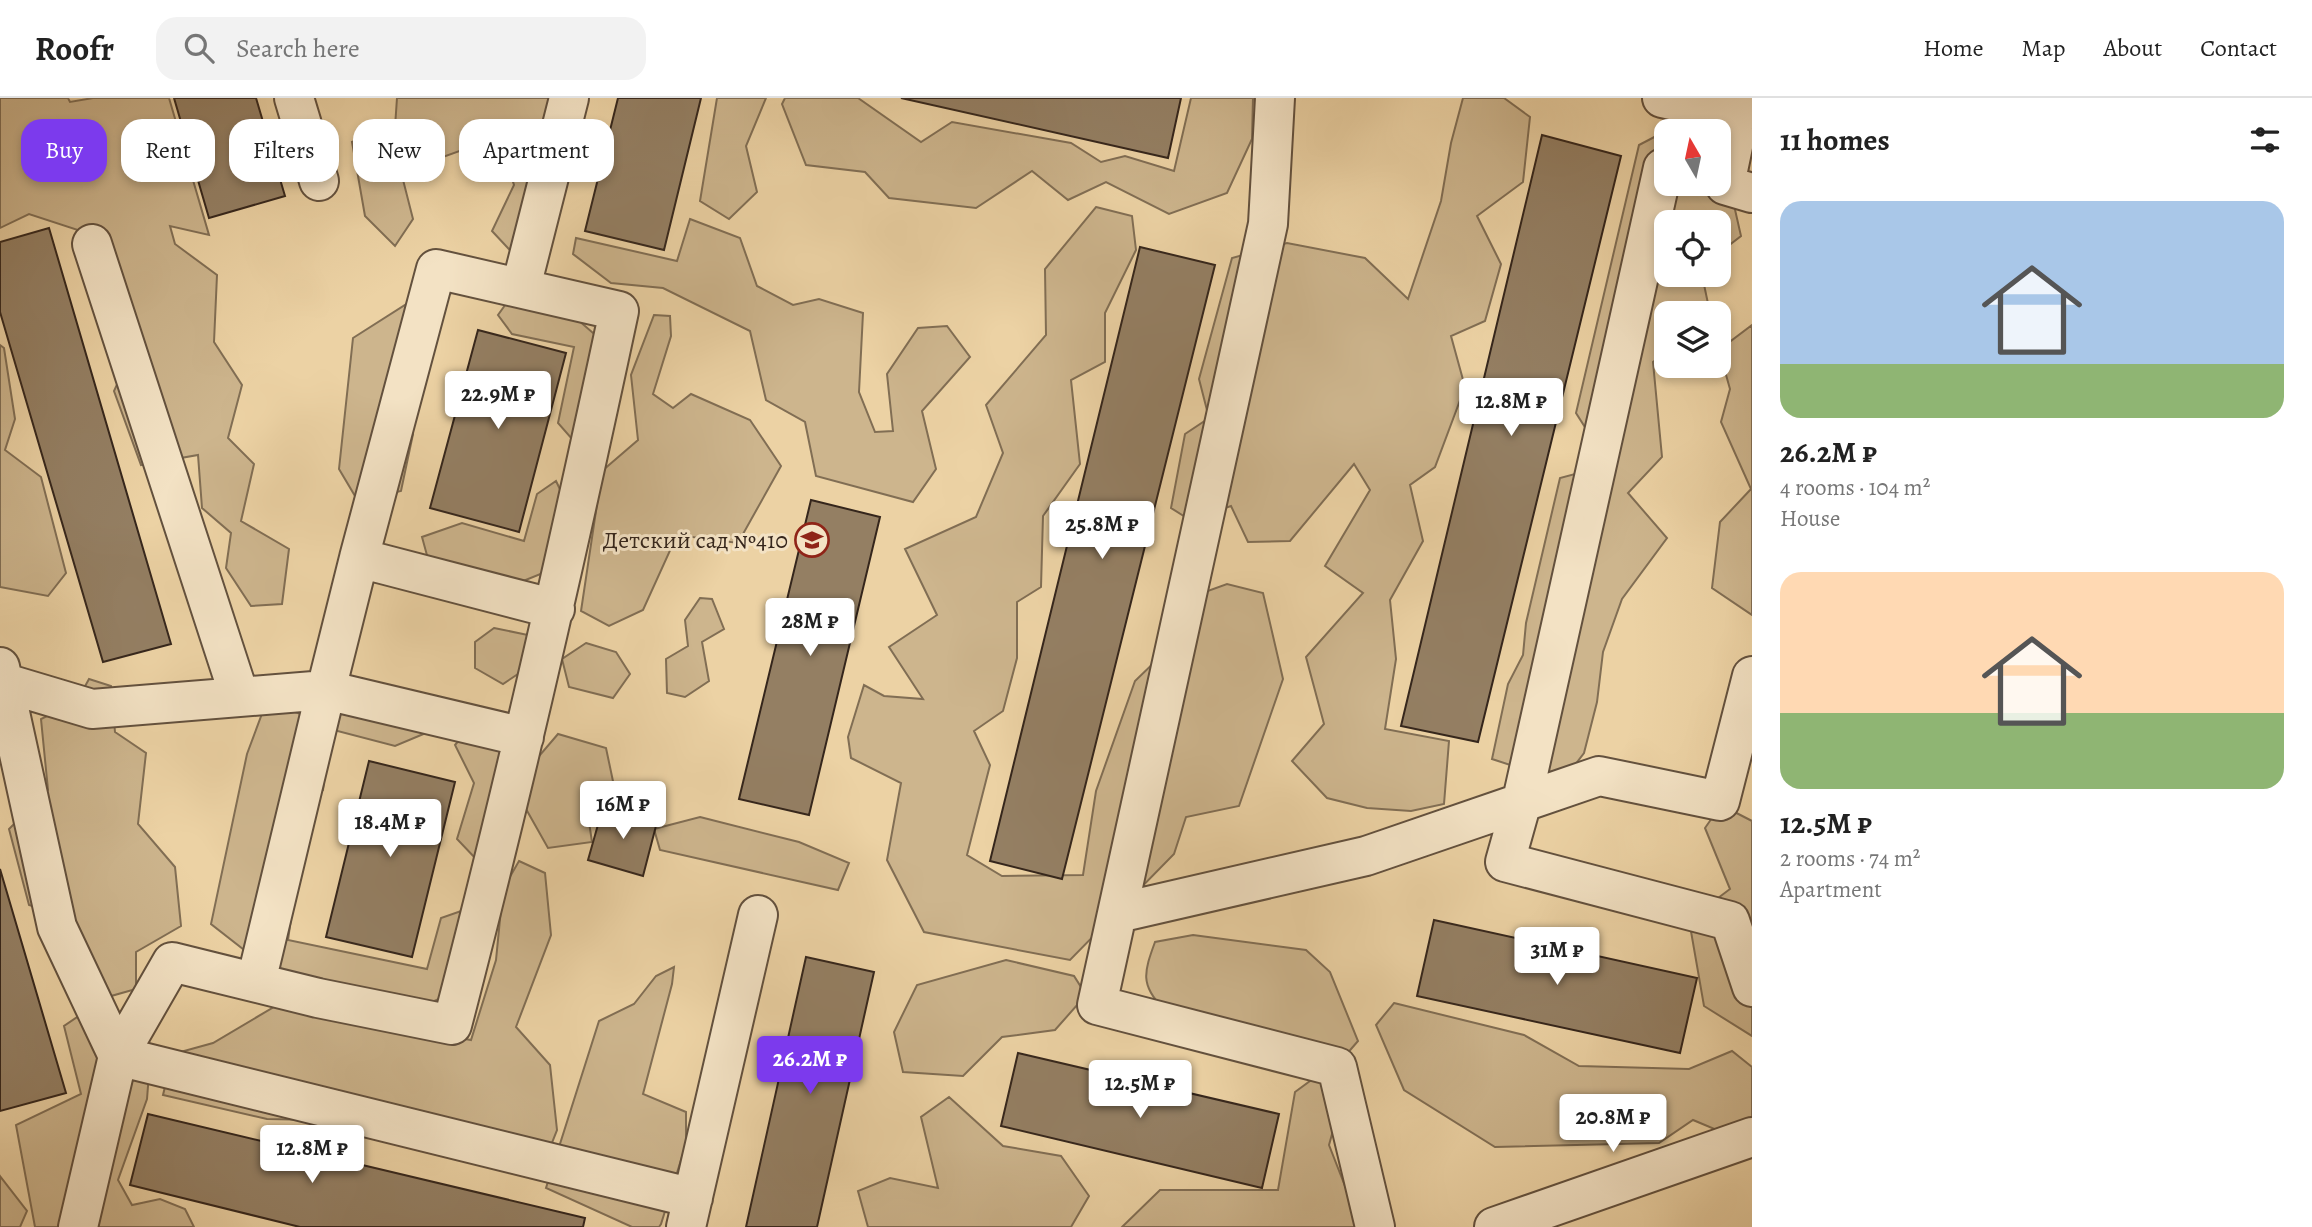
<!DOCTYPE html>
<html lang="en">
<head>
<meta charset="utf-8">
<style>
  :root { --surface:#fff; --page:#f2f2f2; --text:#222; --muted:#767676; --line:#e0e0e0; --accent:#7c3aed }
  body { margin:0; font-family:Alegreya,serif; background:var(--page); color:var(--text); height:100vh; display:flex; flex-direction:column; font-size:26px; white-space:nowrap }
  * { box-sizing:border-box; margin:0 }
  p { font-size:23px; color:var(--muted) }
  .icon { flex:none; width:38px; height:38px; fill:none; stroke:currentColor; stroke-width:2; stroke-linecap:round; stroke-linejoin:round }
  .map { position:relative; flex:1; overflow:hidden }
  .details { display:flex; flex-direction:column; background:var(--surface); width:560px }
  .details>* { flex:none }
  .hud { position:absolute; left:21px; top:21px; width:665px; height:63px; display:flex; gap:14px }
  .needle { width:46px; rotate:351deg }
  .fabs { position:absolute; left:1654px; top:21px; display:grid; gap:14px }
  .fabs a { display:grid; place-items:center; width:77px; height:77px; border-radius:14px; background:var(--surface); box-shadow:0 4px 10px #0003; font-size:35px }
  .price { position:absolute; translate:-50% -60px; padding:0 16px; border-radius:7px; background:#fff; color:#222; font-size:23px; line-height:46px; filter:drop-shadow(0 2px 4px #0008) }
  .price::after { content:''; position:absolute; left:50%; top:42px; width:21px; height:16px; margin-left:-10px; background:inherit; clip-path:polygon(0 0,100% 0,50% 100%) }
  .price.current { background:var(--accent); color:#fff }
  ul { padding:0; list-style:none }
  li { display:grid; align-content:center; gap:14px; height:371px; padding:0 28px }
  li span { display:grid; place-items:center; height:217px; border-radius:21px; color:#555 }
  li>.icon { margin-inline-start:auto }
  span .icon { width:126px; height:126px; fill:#fffc; stroke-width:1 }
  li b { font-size:30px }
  h2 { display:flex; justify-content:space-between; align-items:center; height:84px; padding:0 28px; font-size:30px }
  .chip { padding:0 24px; border-radius:21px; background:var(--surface); box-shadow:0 4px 10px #0003; font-size:24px; line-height:63px }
  .chip.current { background:var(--accent); color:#fff }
  header { display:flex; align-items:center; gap:42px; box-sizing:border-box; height:98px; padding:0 35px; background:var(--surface); border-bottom:2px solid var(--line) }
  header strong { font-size:33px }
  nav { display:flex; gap:38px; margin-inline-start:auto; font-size:24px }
  .search { width:490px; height:63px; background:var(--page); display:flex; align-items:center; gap:18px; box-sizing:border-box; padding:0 24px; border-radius:21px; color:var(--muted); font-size:26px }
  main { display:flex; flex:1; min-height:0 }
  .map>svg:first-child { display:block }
</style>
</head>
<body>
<header>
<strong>Roofr</strong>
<div class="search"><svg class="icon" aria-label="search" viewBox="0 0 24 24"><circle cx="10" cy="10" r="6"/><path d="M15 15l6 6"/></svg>Search here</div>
<nav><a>Home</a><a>Map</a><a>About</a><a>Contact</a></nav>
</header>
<main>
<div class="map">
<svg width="1752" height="1129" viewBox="0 0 1752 1129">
  <rect width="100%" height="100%" fill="#ecd2a4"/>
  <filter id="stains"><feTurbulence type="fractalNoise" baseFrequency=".00286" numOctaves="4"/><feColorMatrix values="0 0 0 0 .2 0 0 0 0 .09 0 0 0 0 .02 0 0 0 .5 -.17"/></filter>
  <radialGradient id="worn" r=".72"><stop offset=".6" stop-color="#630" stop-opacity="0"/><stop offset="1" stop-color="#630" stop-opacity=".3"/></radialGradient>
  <path fill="#cdb58d" stroke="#816e54" stroke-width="2" d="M 0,0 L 68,0 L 70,4 L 93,0 L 169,0 L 209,137 L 170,128 L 175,146 L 217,177 L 214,244 L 242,287 L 228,340 L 254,366 L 241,423 L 289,451 L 282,506 L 251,508 L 226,470 L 231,435 L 202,410 L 198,357 L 141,367 L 114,293 L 130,258 L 81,133 L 29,116 L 0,130 Z
    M 397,0 L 565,0 L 521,164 L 492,133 L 514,87 L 495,27 L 471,49 L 401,74 L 413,121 L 395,148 L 365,118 L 352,44 L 395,29 Z
    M 717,0 L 766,0 L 746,48 L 757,94 L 729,121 L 700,103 Z
    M 785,0 L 858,0 L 921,44 L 952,24 L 1071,45 L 1101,64 L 1125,58 L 1174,73 L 1191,0 L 1253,0 L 1252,41 L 1227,95 L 1169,116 L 1106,84 L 1068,102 L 1032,73 L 976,110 L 889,100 L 865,74 L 806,67 L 782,6 Z
    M 1463,0 L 1504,0 L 1530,19 L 1523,84 L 1477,118 L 1501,166 L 1485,223 L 1451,238 L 1465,289 L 1435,369 L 1410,387 L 1423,443 L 1390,502 L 1396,561 L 1385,631 L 1449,643 L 1444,706 L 1411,713 L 1367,710 L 1327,700 L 1292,663 L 1324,626 L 1306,559 L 1363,495 L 1325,468 L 1370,392 L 1354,366 L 1290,443 L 1248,444 L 1231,408 L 1190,422 L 1171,410 L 1185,336 L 1209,320 L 1199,281 L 1232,160 L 1287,145 L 1365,160 L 1408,201 L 1441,103 L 1451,45 Z
    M 1662,35 L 1666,46 L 1666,86 L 1683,86 L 1686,93 L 1731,94 L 1741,138 L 1719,155 L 1718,124 L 1666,124 L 1666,177 L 1702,177 L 1710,215 L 1666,215 L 1666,255 L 1653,264 L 1662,359 L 1628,395 L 1667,440 L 1622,501 L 1603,554 L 1597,604 L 1584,655 L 1562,684 L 1492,661 L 1508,586 L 1523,557 L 1526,525 L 1560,380 L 1609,367 L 1576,315 L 1639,47 Z
    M 1096,109 L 1132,118 L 1136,152 L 1105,215 L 1105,264 L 1071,282 L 1080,366 L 1043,418 L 1041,489 L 1017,504 L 1017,560 L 1003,613 L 974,633 L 990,667 L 967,757 L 1002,778 L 1083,777 L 1096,693 L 1135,583 L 1164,555 L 1169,507 L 1227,486 L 1263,495 L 1283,581 L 1239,708 L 1186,719 L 1174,756 L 1070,862 L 924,834 L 887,762 L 901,685 L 851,660 L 848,639 L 864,587 L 884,598 L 923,601 L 889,549 L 937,517 L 905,451 L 976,419 L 1003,355 L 986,307 L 1046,237 L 1045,171 Z
    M 690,121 L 740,140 L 757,188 L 793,207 L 819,201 L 863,215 L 859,294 L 875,334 L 893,333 L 887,276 L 918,230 L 947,228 L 970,259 L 922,313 L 936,371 L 913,404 L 816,378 L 805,324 L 766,302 L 750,233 L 663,190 L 611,185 L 573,156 L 576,140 L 677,163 Z
    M 508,203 L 570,215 L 600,241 L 572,341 L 558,325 L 574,249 L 512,236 L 498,217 Z
    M 405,207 L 433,222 L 398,293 L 413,336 L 401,393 L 358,403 L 339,371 L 353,240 Z
    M 654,217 L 670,218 L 671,238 L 653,296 L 673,310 L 691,296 L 750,322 L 781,368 L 738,445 L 677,437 L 643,512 L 609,528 L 581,513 L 602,373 L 638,342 L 631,277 Z
    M 1752,227 L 1752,517 L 1712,490 L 1720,424 L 1751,391 L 1721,324 L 1730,291 L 1719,252 Z
    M 0,247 L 4,250 L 15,321 L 5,352 L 41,379 L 66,475 L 48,498 L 0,489 Z
    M 556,383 L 569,410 L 548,473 L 506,490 L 428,461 L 422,439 L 462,425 L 524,443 L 537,396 Z
    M 700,500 L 712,501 L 724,531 L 702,544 L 709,583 L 685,599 L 667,595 L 666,561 L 688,548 L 685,522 Z
    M 494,530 L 528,537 L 530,568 L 503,586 L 475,570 L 475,544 Z
    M 586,545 L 616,554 L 630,576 L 613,600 L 569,589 L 562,561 Z
    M 89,581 L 111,588 L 115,634 L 146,655 L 138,726 L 175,769 L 181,828 L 136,854 L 136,891 L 111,898 L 75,860 L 63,818 L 29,807 L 9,731 L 48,692 L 41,621 L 77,603 Z
    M 266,605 L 304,617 L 347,615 L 433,632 L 395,648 L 330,631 L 323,692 L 283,714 L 296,785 L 288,842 L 427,871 L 441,820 L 464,812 L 453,895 L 418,910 L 275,876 L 211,826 L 247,656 Z
    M 481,616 L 528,671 L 558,636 L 606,650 L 614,688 L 586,704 L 592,744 L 548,750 L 526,711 L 477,762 L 457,741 L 474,685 L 455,647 Z
    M 1721,707 L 1752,723 L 1752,938 L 1704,908 L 1689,822 L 1730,791 L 1705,730 Z
    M 700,719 L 799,744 L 849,765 L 838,792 L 660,752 L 654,731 Z
    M 519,763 L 545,775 L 551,837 L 516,929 L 550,967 L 557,1032 L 540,1075 L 459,1053 L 360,1038 L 314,1022 L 267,1021 L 163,997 L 173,956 L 213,945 L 279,906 L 471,942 L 496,862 L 503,791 Z
    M 1193,837 L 1306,852 L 1330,874 L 1358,943 L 1345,958 L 1163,910 C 1140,887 1144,874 1155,844 Z
    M 1006,862 L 1074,878 L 1086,897 L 1055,932 L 1002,939 L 963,978 L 903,974 L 894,934 L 917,887 Z
    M 674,869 L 672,886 L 643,996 L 686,1014 L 686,1046 L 661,1126 L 659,1129 L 632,1129 L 546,1090 L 599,923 L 634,906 L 656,878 Z
    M 1394,905 L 1524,937 L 1579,968 L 1689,971 L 1732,953 L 1752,969 L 1752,1019 L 1719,1033 L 1693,1022 L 1659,1045 L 1495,1049 L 1404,992 L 1376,927 Z
    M 86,913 L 151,949 L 147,1001 L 118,1082 L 132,1107 L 160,1101 L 185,1111 L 194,1129 L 35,1129 L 16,1027 L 81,996 L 64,928 Z
    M 1321,975 L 1341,1004 L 1329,1047 L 1361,1129 L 1122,1129 L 1160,1092 L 1278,1092 L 1295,994 Z
    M 949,999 L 1003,1048 L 1061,1058 L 1089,1098 L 1071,1129 L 868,1129 L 858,1093 L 890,1080 L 938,1090 L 921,1019 Z
    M 0,1078 L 27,1113 L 20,1129 L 0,1129 Z"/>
  <path fill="#947f63" stroke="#35261c" stroke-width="2" d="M 174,0 L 256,0 L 285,98 L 209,120 Z
    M 618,0 L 701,0 L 664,152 L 585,133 Z
    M 901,0 L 1181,0 L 1168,60 Z
    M 1542,37 L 1621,58 L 1478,644 L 1401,628 Z
    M 49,130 L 171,546 L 103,564 L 0,214 L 0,144 Z
    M 1140,149 L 1215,167 L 1062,781 L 990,763 Z
    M 478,232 L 566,255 L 519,434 L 430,410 Z
    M 811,402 L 880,419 L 809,717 L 739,701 Z
    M 369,663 L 455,684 L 412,859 L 326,839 Z
    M 603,709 L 657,724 L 643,778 L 588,762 Z
    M 0,771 L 66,995 L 0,1013 Z
    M 1434,822 L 1697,880 L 1680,955 L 1417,898 Z
    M 806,859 L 874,874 L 817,1129 L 746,1129 Z
    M 1018,955 L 1279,1016 L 1262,1090 L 1001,1028 Z
    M 148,1016 L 585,1120 L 583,1129 L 300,1129 L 130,1087 Z"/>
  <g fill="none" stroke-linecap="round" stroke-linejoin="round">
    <g stroke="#63513e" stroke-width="42">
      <path id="minor" d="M 294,0 L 319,83
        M 1275,0 L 1268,126 L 1097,907 L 1337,969 L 1375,1129
        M 1662,0 L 1739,17
        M 1743,0 L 1725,87 L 1752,95
        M 1666,71 L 1663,70 L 1521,707 L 1505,764 L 1730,823 L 1752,889
        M 92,146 L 239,597
        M 521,189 L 569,0
        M 555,511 L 359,460 L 436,171 L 619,213 C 568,452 514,690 452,927 L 318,900 L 172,864 L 118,958 L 693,1100
        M 0,569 L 57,829 L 118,958 L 78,1129
        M 5,585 L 92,611 L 326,592 L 359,460
        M 1118,815 L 1366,758 L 1599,678 L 1720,703 L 1752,578
        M 256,884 L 326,592 L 524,639
        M 686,1129 L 758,817
        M 1494,1129 L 1752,1039"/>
    </g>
    <use href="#minor" stroke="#f3e2c4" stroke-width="38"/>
  </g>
  <defs>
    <g id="school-ring" transform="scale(1.75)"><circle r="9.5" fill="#f3e2c4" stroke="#8f2418" stroke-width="1.5"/><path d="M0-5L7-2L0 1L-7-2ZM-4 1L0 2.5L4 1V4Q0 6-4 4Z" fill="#8f2418"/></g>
  </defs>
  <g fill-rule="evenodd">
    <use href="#school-ring" x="812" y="442"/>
  </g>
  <g text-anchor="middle" stroke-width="6" stroke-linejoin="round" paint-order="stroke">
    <g font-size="24" fill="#35261c" stroke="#f3e2c4" text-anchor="end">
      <text x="788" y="450">Детский сад №410</text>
    </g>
  </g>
  <rect width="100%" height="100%" filter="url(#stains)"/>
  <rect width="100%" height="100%" fill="url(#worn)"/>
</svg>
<div class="fabs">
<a><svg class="needle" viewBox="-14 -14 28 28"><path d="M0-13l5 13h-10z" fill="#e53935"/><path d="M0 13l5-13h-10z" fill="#767676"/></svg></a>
<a><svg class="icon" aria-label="locate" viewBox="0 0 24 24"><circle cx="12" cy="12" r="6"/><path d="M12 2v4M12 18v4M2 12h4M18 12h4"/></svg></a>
<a><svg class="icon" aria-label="layers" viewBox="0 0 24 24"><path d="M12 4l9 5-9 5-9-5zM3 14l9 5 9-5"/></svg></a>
</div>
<b class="price" style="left:498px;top:333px">22.9M ₽</b>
<b class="price" style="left:1511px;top:340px">12.8M ₽</b>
<b class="price" style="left:1102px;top:463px">25.8M ₽</b>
<b class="price" style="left:810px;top:560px">28M ₽</b>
<b class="price" style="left:623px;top:743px">16M ₽</b>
<b class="price" style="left:390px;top:761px">18.4M ₽</b>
<b class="price" style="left:1557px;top:889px">31M ₽</b>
<b class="price current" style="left:810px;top:998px">26.2M ₽</b>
<b class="price" style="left:1140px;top:1022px">12.5M ₽</b>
<b class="price" style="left:1613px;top:1056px">20.8M ₽</b>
<b class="price" style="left:312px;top:1087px">12.8M ₽</b>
<div class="hud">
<a class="chip current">Buy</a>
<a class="chip">Rent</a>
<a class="chip">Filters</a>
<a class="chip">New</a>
<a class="chip">Apartment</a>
</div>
</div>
<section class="details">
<h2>11 homes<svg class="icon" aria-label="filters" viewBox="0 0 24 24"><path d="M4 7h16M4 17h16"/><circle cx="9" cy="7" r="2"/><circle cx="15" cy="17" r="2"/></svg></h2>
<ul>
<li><span style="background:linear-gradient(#a9c7e8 75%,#8fb573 0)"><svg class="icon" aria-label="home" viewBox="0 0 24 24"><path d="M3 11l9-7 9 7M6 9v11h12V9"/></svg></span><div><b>26.2M ₽</b><p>4 rooms · 104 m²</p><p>House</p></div></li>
<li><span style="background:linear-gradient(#ffd9b3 65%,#8fb573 0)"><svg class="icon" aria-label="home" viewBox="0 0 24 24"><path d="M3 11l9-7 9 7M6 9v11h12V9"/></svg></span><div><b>12.5M ₽</b><p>2 rooms · 74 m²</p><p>Apartment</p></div></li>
</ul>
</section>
</main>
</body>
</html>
